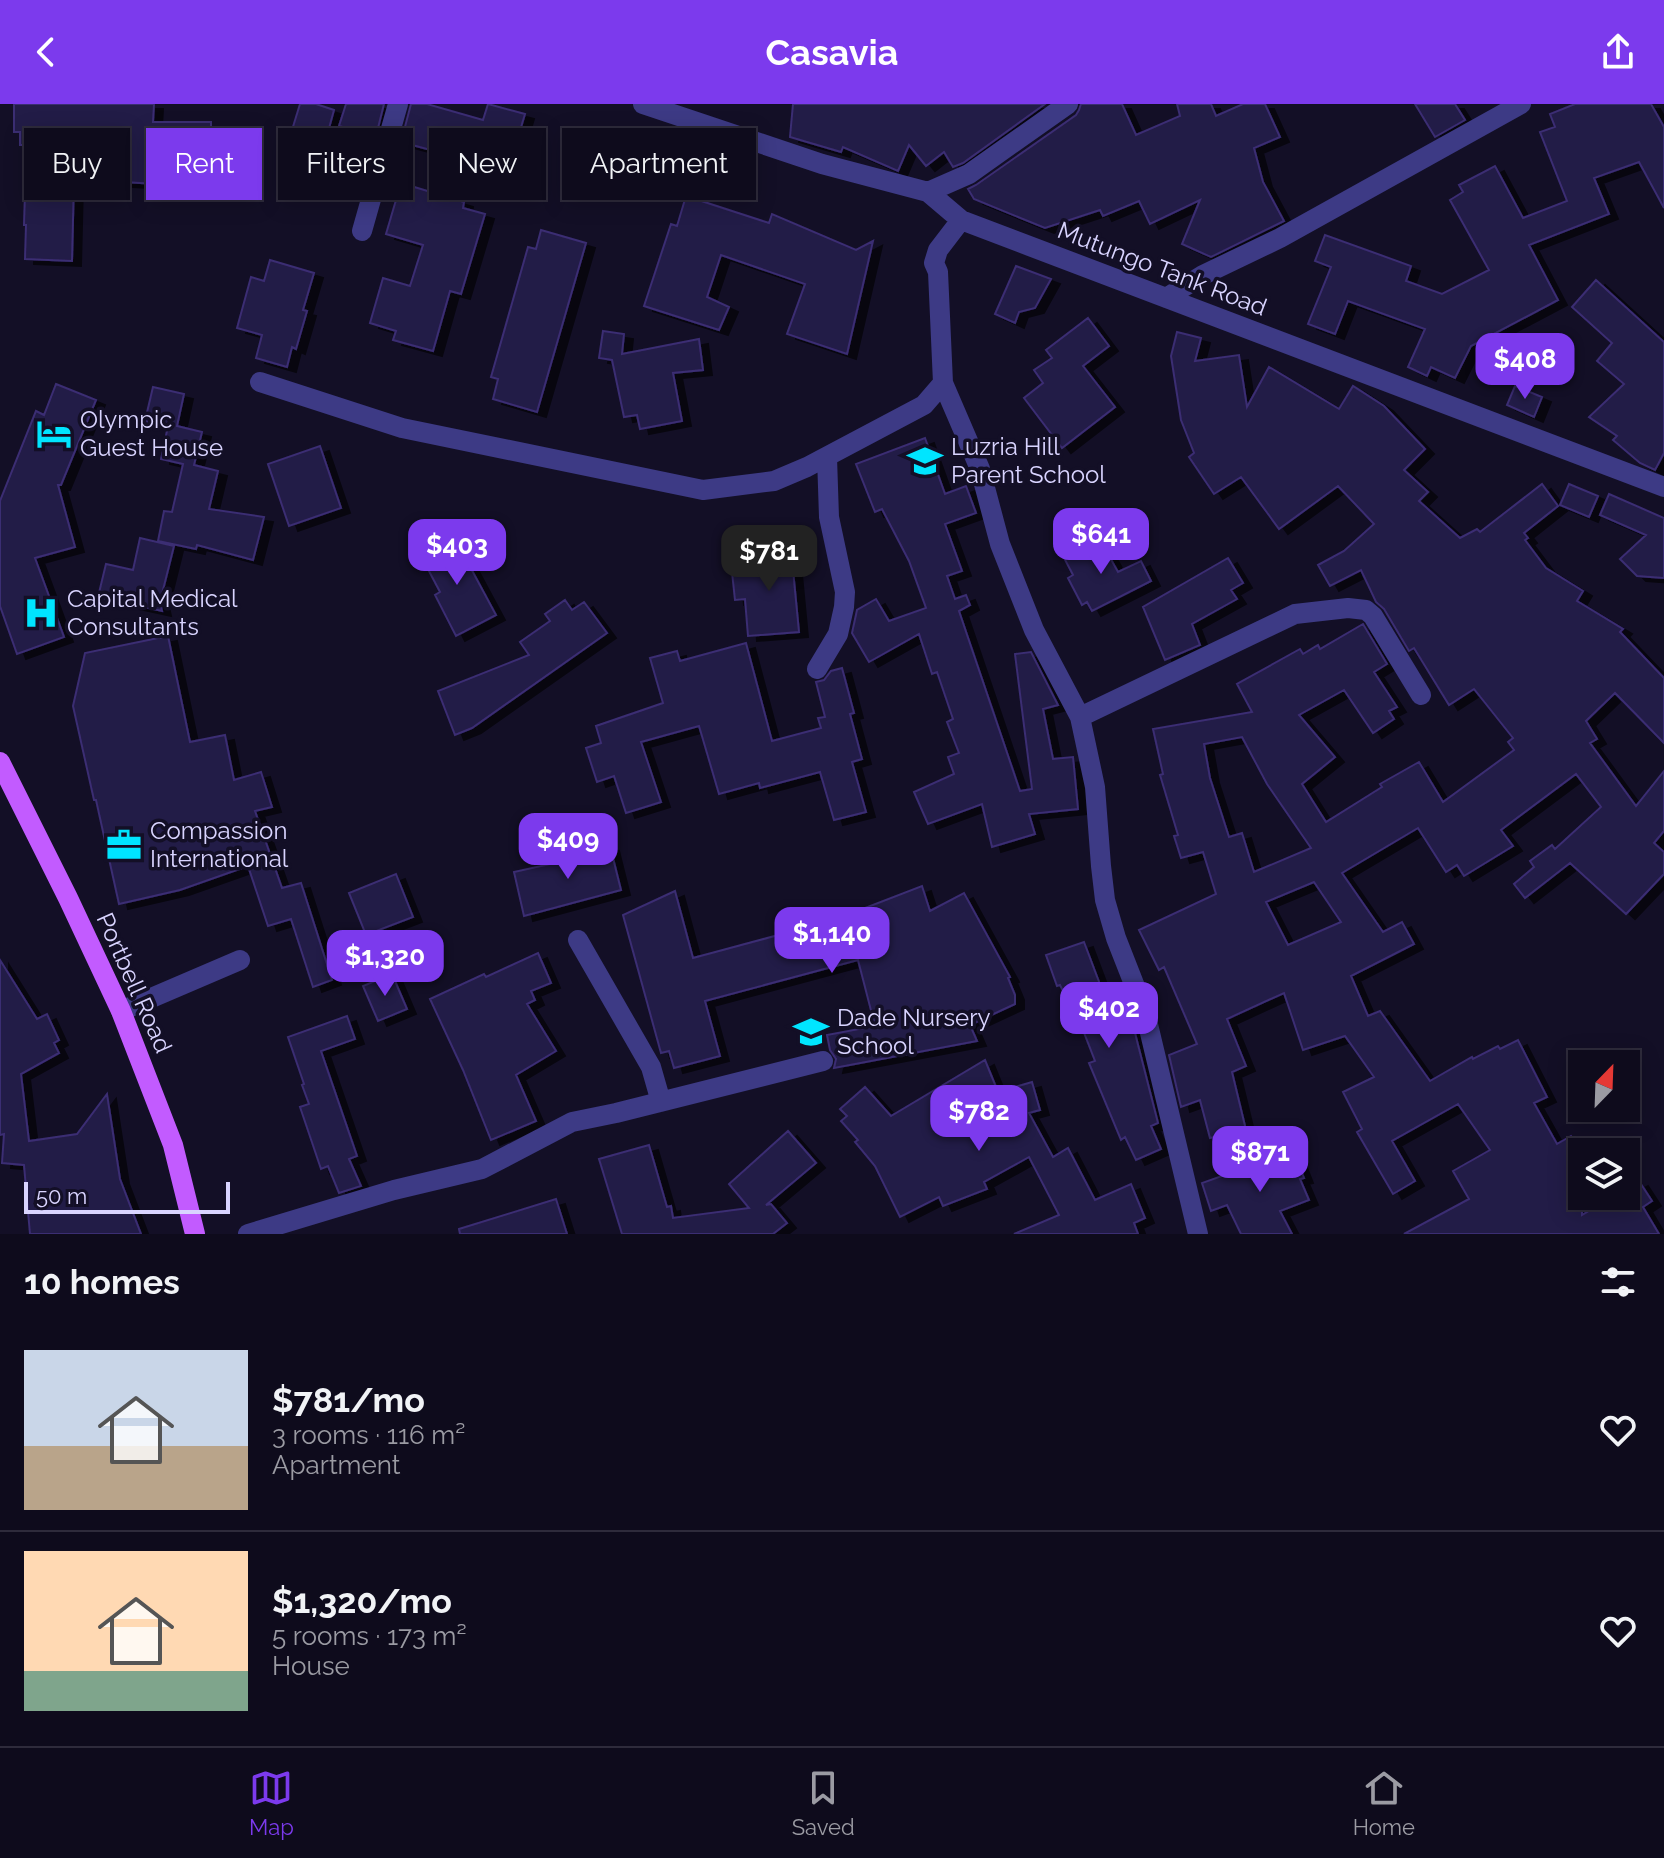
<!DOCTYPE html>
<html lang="en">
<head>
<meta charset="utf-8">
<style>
  :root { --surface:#0e0b1c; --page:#171425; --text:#f1f3f6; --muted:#9b9ba3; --line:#2e2b3b; --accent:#7c3aed }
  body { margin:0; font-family:Raleway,sans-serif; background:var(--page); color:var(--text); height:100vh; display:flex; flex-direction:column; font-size:30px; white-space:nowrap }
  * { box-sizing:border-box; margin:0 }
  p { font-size:26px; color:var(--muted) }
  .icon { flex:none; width:44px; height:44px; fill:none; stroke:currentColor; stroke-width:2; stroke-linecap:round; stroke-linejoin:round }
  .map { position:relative; height:1130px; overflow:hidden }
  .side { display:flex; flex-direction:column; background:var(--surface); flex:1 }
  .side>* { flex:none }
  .hud { position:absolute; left:24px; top:24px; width:800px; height:72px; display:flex; gap:16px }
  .needle { width:52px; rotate:23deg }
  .tools { position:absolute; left:1568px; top:946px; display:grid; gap:16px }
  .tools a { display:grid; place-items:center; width:72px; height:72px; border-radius:0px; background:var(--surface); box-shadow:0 4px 20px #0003,0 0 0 2px var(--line); font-size:40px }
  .scale { position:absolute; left:24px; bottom:20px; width:206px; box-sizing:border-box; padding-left:8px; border:4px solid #d9d4ff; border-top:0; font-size:22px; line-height:28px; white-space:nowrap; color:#d9d4ff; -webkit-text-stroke:6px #130f26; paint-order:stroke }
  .price { position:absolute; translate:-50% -68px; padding:0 18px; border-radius:16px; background:var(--accent); color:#fff; font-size:26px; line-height:52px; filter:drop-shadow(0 2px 4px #0008) }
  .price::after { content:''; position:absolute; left:50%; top:48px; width:24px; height:18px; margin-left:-12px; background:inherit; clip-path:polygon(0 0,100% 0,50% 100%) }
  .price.selected { background:#222; color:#fff }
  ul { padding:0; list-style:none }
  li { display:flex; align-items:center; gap:24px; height:200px; padding:0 24px }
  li+li { border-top:2px solid var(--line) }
  li span { display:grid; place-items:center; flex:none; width:224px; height:160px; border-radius:0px; color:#555 }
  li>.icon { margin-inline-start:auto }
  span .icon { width:96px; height:96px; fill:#fffc; stroke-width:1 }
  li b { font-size:34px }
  h2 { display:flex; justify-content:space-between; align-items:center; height:96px; padding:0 24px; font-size:34px }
  .chip { padding:0 28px; border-radius:0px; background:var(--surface); box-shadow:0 4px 20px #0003,0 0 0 2px var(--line); font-size:28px; line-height:72px }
  .chip.selected { background:var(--accent); color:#fff }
  header { display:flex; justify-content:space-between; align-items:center; height:104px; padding:0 24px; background:var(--accent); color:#fff; font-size:36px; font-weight:700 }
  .tab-bar { display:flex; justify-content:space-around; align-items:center; height:112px; border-top:2px solid var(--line); background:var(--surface); font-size:22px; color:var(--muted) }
  .tab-bar a { display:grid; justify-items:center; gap:4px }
  .tab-bar .selected { color:var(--accent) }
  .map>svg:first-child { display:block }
</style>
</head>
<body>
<header><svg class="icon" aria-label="back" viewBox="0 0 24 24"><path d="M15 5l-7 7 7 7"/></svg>Casavia<svg class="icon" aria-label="share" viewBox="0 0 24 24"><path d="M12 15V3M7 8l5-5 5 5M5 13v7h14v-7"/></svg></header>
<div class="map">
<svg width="1664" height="1130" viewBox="0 0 1664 1130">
  <defs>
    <filter id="shadow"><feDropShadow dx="9" dy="5" stdDeviation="0" flood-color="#0009"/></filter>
  </defs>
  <rect width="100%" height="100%" fill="#130f26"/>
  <path fill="#241b47" stroke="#3b2d73" stroke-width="2" fill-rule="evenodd" filter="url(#shadow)" d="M 14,0 L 154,0 L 153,18 L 211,18 L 211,82 L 156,82 L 156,80 L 74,75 L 72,157 L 25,155 L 26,121 L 24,121 L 25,88 L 23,88 L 25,41 L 20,41 L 20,28 L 14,28 Z
    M 300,0 L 316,0 L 334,6 L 322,50 L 288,39 Z
    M 346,0 L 384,0 L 376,32 L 339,22 Z
    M 411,0 L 427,0 L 483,16 L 488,0 L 525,10 L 513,50 L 458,33 L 453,52 L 401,38 Z
    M 793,0 L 1045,0 L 963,59 L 953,63 L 944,48 L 926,62 L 909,41 L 898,67 L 843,43 L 841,48 L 790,33 Z
    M 1081,0 L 1122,0 L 1136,31 L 1180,12 L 1177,0 L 1211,0 L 1216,12 L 1243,0 L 1265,0 L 1280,33 L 1254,44 L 1263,78 L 1284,117 L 1211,153 L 1182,140 L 1200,96 L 1150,120 L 1139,97 L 1103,112 L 1100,106 L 1045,124 L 974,95 L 968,85 L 976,81 L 1076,11 L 1079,6 Z
    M 1415,0 L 1455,0 L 1465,16 L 1435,33 Z
    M 1575,0 L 1651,0 L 1664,23 L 1664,104 L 1639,58 L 1594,74 L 1609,110 L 1529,141 L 1558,196 L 1471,242 L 1455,274 L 1431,263 L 1427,272 L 1408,263 L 1425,225 L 1348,197 L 1335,230 L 1308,220 L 1331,163 L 1315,157 L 1325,131 L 1411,162 L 1406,177 L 1442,190 L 1489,166 L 1450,96 L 1463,88 L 1459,81 L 1495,62 L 1523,114 L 1567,97 L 1540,28 L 1555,23 L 1550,10 Z
    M 614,65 L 634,71 L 627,91 L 606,87 Z
    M 401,79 L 464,98 L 463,104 L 485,110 L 461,190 L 450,187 L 433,247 L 393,236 L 396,227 L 370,219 L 383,174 L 410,182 L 423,141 L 386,130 Z
    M 686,92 L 769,119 L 772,110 L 856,146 L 873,137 L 847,250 L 787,230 L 805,180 L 721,151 L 707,193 L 729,203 L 719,226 L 644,202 L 671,120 L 677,122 Z
    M 541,126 L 586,139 L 537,308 L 493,295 L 498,275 L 491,273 L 528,143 L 536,145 Z
    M 270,156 L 314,169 L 303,206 L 307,207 L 296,245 L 292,243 L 287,263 L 256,254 L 262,231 L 237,224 L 251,173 L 264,177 Z
    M 1016,162 L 1051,175 L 1035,204 L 1019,208 L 1015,219 L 995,210 Z
    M 1596,176 L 1664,238 L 1664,349 L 1655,366 L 1640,359 L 1613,336 L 1617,332 L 1589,313 L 1624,280 L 1597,257 L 1612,239 L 1572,203 Z
    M 1088,214 L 1109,242 L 1083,262 L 1115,303 L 1062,344 L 1024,294 L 1043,279 L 1034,266 L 1052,254 L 1046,246 Z
    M 603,227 L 624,230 L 622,250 L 699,235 L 703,266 L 673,269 L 682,317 L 640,325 L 637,311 L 624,313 L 612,256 L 599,254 Z
    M 1177,228 L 1201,234 L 1195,257 L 1239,251 L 1247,303 L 1269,263 L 1339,305 L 1353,282 L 1384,302 L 1425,345 L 1404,366 L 1428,388 L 1419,397 L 1460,434 L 1477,425 L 1480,428 L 1542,380 L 1558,402 L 1524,429 L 1528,434 L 1525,436 L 1546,464 L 1583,487 L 1577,497 L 1623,525 L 1620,528 L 1664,574 L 1664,639 L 1615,589 L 1586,617 L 1597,635 L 1590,639 L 1636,702 L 1664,667 L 1664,727 L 1654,739 L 1664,748 L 1664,770 L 1626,810 L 1570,759 L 1525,794 L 1514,780 L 1534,763 L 1530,757 L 1552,741 L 1555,745 L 1601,703 L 1576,670 L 1501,726 L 1513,742 L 1464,772 L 1457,761 L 1446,768 L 1418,724 L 1342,769 L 1383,828 L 1402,818 L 1414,840 L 1351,872 L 1368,912 L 1380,907 L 1430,977 L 1472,953 L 1473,955 L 1498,942 L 1500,945 L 1518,936 L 1547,993 L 1534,999 L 1557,1040 L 1571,1032 L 1582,1051 L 1582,1111 L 1614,1092 L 1626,1092 L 1626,1084 L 1639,1077 L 1652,1097 L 1643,1103 L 1659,1130 L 1404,1130 L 1469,1095 L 1453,1067 L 1490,1046 L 1458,1000 L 1392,1037 L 1415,1077 L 1393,1090 L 1357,1028 L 1362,1025 L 1343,988 L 1374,973 L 1345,932 L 1303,946 L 1284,889 L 1227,915 L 1246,962 L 1232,968 L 1246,1026 L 1210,1034 L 1200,996 L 1181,1003 L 1169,951 L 1197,940 L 1164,863 L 1159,866 L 1139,826 L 1216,790 L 1203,748 L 1181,754 L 1174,732 L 1178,731 L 1160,671 L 1163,670 L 1153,625 L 1252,608 L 1237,580 L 1300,545 L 1303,550 L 1318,541 L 1320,545 L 1363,520 L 1387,560 L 1374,568 L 1397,603 L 1389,607 L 1394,615 L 1373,629 L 1344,586 L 1299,611 L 1335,653 L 1302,680 L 1326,718 L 1382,683 L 1380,680 L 1419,658 L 1443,698 L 1514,646 L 1508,638 L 1513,634 L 1474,585 L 1449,601 L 1414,544 L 1409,547 L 1384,505 L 1376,498 L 1361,466 L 1330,482 L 1318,461 L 1344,447 L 1374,420 L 1338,382 L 1279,425 L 1241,373 L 1214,390 L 1189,353 L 1194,349 L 1181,316 L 1171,252 ZM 1242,633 L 1267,680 L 1311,744 L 1254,768 L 1242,729 L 1229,733 L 1210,674 L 1204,640 ZM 1314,778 L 1341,818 L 1288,841 L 1266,798 Z
    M 56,280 L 96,296 L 61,381 L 58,381 L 75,443 L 35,454 L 64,533 L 17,550 L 0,502 L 0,397 L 36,307 L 44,311 Z
    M 1515,282 L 1542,293 L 1534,313 L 1507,301 Z
    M 153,283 L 184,290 L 177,322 L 202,328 L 194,361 L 218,367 L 209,405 L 264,413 L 253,456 L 197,441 L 196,445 L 158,437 L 164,407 L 172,408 L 183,360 L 161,355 L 168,322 L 145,317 Z
    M 925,334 L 945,390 L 966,382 L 976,409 L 945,420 L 962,467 L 947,472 L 955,495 L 966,491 L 970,501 L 959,507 L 1020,687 L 1032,685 L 1015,550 L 1031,548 L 1058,601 L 1043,605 L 1053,655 L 1073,653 L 1078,705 L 1029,710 L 1035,730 L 992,743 L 982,700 L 928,720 L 914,688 L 954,670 L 948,653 L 959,649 L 947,618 L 953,615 L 937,568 L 932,570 L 919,530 L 869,558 L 852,529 L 857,506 L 876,495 L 889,517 L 926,504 L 909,457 L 882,405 L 875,408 L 856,360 Z
    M 320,342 L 341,404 L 289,422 L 268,360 Z
    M 1569,380 L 1598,392 L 1589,413 L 1560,401 Z
    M 1609,390 L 1664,414 L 1664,474 L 1637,472 L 1620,455 L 1646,431 L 1600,411 Z
    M 454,433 L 496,511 L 456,532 L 435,491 L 440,488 L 420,450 Z
    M 140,434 L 174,442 L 160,498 L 162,507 L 98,493 L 106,460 L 133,466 Z
    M 1089,434 L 1100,454 L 1108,450 L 1118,468 L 1141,457 L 1151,477 L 1092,507 L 1087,498 L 1082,501 L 1068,474 L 1073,471 L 1061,448 Z
    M 791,445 L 799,528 L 748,532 L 745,495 L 735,496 L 732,468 L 751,466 L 749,448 Z
    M 1228,454 L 1243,479 L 1231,486 L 1237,495 L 1192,520 L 1200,541 L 1165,556 L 1143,503 Z
    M 565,496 L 572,506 L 584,498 L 607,529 L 472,624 L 455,631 L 438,587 L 529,551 L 520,538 L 550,517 L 545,510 Z
    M 168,532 L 190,638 L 225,631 L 234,676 L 261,668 L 272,703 L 255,707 L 282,784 L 301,779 L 332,876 L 313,883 L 291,815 L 268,822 L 248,762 L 180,786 L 119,800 L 96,696 L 94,696 L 73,602 L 85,549 Z
    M 746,539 L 772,637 L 821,624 L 818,614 L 825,613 L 816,578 L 824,576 L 831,567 L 842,564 L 854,609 L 850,610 L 862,655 L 852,658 L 866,708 L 834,716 L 820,668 L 760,684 L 759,679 L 719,690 L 699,622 L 641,638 L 661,698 L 626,709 L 614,672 L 597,678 L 586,644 L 601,639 L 596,622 L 663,599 L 650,554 L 677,547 L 680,557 Z
    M 610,742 L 621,786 L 524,812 L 514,768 L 564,757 L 564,755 Z
    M 396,770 L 413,813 L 366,831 L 349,789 Z
    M 922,782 L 930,807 L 964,789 L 1010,873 L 1008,874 L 1015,891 L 1015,900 L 970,921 L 977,937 L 834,964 L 836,955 L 830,946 L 827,931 L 875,922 L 858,856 L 705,897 L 720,952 L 674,964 L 669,947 L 661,949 L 623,811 L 675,787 L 693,854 L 834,816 Z
    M 1084,838 L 1107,899 L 1116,895 L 1132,929 L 1135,929 L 1158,1019 L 1151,1022 L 1161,1045 L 1136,1056 L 1125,1033 L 1121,1036 L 1089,959 L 1095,957 L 1074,903 L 1072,905 L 1060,881 L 1057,882 L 1046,851 Z
    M 538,849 L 551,879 L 531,887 L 535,896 L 527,900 L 556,947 L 516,971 L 536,1017 L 491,1036 L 463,966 L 430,895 L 484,870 L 486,873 Z
    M 0,856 L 37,915 L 47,910 L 59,936 L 54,939 L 59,949 L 21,970 L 29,1037 L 77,1030 L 107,990 L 120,1075 L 141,1130 L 30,1130 L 24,1061 L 2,1059 L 4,1030 L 0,1031 Z
    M 392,870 L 407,905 L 378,917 L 363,882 Z
    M 347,912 L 355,935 L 321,947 L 357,1052 L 349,1055 L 361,1082 L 339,1089 L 328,1062 L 321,1065 L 300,1003 L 309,1000 L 302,981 L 304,980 L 288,933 Z
    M 985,956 L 998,988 L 1032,978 L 1040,1006 L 1029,1009 L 1053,1053 L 1068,1044 L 1095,1096 L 1131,1080 L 1145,1114 L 1134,1119 L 1138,1130 L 1014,1130 L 1059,1111 L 1029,1053 L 984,1078 L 987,1085 L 943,1102 L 939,1093 L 900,1113 L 875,1062 L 855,1038 L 858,1036 L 841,1017 L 847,1012 L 840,1005 L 865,983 L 891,1012 Z
    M 788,1027 L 816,1059 L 766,1101 L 771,1100 L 787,1119 L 773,1130 L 622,1130 L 599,1055 L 649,1041 L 667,1103 L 671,1102 L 673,1114 L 749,1104 L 729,1080 Z
    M 1295,1046 L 1295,1051 L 1304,1074 L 1300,1075 L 1309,1096 L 1280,1107 L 1292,1130 L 1241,1130 L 1227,1101 L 1211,1107 L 1202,1079 Z
    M 556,1095 L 567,1130 L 460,1130 L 459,1125 Z"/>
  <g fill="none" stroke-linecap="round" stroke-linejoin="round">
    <path stroke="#3d3a85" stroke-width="20" d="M 643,0 L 822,60 L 928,88 L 961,116 L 1664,383
      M 928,88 L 969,70 L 1068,0
      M 961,116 L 938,146 L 934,159 L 938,168 L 943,279 L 980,365 L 1000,440 L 1034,526 L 1080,613 L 1095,683 L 1101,762 L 1105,796 L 1116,834 L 1145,908 L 1198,1130
      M 362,127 L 398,0
      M 1166,194 L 1203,171 L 1280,134 L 1521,0
      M 260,278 L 402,324 L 703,386 L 774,377 L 807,363 L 924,301 L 943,279
      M 817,565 L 838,530 L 844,503 L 845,488 L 829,413 L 827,353
      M 1080,613 L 1295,510 L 1348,504 L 1366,506 L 1373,512 L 1421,591
      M 578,836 L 651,963 L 661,998
      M 121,907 L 240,856
      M 248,1130 L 394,1086 L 482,1065 L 572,1018 L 616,1009 L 823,957"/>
    <path stroke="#c25bff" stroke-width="20" d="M 0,658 L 68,794 L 121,907 L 173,1041 L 195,1130"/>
  </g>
  <defs>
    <g id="hotel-bare" transform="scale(2.76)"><path d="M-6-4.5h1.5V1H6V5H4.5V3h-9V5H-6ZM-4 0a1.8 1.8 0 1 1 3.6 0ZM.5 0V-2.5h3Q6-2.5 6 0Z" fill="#00e5ff" stroke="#130f26" stroke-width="2.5" paint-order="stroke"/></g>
    <g id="school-bare" transform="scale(2.76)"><path d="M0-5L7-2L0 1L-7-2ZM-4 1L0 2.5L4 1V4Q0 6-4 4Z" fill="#00e5ff" stroke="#130f26" stroke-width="2.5" paint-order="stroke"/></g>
    <g id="hospital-bare" transform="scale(2.76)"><path d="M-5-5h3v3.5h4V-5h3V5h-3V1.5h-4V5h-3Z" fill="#00e5ff" stroke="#130f26" stroke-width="2.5" paint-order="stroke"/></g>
    <g id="office-bare" transform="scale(2.76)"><path d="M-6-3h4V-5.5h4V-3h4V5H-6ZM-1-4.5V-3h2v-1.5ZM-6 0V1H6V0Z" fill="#00e5ff" stroke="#130f26" stroke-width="2.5" paint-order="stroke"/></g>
  </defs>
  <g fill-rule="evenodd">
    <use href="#hotel-bare" x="54" y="330"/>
    <use href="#school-bare" x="925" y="357"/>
    <use href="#hospital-bare" x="41" y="509"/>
    <use href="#office-bare" x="124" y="741"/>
    <use href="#school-bare" x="811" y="928"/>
  </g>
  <g text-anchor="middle" stroke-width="7" stroke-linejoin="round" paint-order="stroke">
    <g font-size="24" fill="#d9d4ff" stroke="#130f26">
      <text transform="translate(1162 165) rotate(21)" y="8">Mutungo Tank Road</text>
      <text transform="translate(134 879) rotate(66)" y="8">Portbell Road</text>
    </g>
    <g font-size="24" fill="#d9d4ff" stroke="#130f26" text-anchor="start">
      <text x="80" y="324">Olympic<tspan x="80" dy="28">Guest House</tspan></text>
      <text x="951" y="351">Luzria Hill<tspan x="951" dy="28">Parent School</tspan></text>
      <text x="67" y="503">Capital Medical<tspan x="67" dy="28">Consultants</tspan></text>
      <text x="150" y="735">Compassion<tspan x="150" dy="28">International</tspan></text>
      <text x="837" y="922">Dade Nursery<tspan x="837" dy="28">School</tspan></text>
    </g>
  </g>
</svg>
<div class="tools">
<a><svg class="needle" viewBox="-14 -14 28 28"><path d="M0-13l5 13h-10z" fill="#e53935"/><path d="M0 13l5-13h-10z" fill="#9b9ba3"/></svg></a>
<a><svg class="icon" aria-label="layers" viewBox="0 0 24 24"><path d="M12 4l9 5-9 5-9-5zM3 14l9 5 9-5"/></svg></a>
</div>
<div class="scale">50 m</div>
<b class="price" style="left:1525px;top:297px">$408</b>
<b class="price" style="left:1101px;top:472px">$641</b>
<b class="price" style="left:457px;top:483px">$403</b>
<b class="price selected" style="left:769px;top:489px">$781</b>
<b class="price" style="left:568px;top:777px">$409</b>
<b class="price" style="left:832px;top:871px">$1,140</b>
<b class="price" style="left:385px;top:894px">$1,320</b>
<b class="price" style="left:1109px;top:946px">$402</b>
<b class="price" style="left:979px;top:1049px">$782</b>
<b class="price" style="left:1260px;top:1090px">$871</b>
<div class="hud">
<a class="chip">Buy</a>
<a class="chip selected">Rent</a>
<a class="chip">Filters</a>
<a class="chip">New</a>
<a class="chip">Apartment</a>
</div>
</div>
<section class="side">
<h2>10 homes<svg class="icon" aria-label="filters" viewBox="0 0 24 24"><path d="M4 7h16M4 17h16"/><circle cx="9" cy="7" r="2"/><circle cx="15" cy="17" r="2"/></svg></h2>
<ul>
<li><span style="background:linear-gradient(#c9d6e8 60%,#b9a48a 0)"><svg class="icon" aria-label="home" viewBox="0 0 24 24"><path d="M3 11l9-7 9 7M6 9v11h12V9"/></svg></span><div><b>$781/mo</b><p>3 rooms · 116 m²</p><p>Apartment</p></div><svg class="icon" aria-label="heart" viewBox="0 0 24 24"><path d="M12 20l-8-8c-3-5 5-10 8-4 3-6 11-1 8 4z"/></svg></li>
<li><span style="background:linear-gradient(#ffd9b3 75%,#7fa58c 0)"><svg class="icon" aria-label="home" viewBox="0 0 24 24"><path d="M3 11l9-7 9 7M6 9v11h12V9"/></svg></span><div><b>$1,320/mo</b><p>5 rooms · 173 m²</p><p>House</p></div><svg class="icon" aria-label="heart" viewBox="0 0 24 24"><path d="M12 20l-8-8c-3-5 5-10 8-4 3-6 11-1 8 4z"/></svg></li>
</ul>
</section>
<nav class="tab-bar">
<a class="selected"><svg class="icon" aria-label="map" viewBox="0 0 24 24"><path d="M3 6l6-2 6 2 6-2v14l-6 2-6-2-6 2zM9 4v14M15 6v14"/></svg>Map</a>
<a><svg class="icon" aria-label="saved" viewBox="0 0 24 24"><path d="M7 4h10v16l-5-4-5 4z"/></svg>Saved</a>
<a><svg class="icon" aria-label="home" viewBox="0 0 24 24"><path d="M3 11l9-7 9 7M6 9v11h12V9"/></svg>Home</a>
</nav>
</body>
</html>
